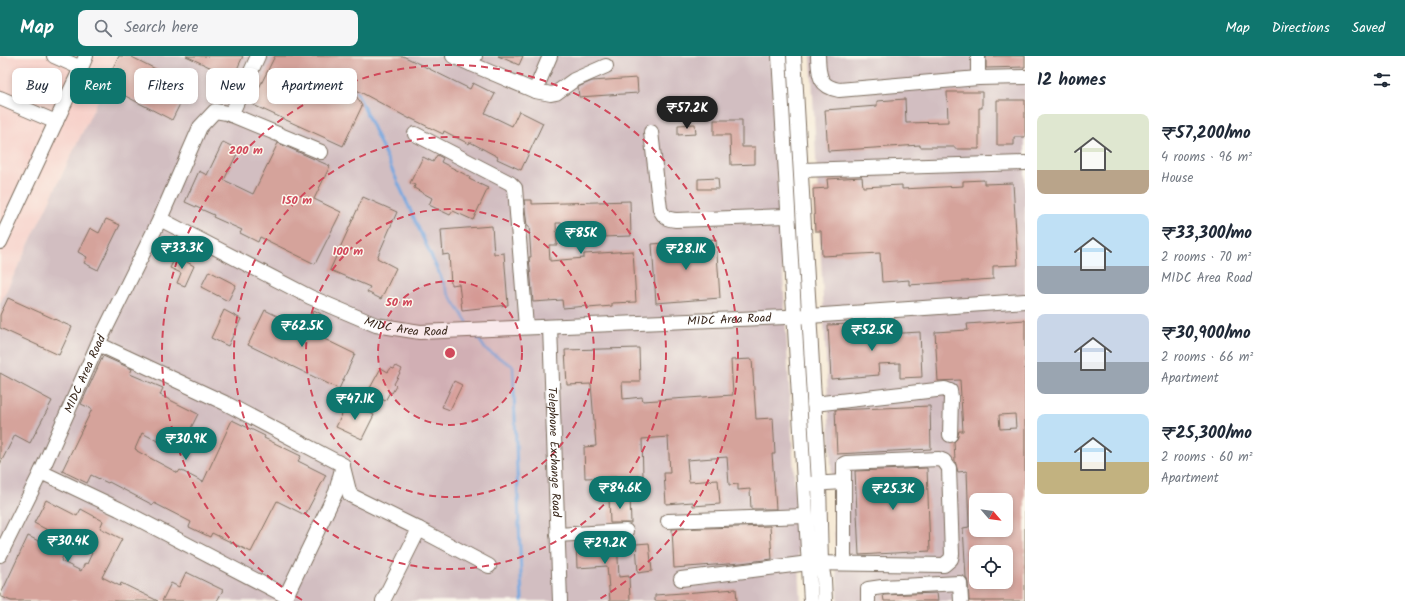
<!DOCTYPE html>
<html lang="en">
<head>
<meta charset="utf-8">
<style>
  :root { --surface:#fff; --page:#f6f6f7; --text:#1f2937; --muted:#747a83; --accent:#0f766e }
  body { margin:0; font-family:Kalam,sans-serif; background:var(--page); color:var(--text); height:100vh; display:flex; flex-direction:column; font-size:15px; white-space:nowrap }
  * { box-sizing:border-box; margin:0 }
  p { font-size:13px; color:var(--muted) }
  .icon { flex:none; width:22px; height:22px; fill:none; stroke:currentColor; stroke-width:2; stroke-linecap:round; stroke-linejoin:round }
  .map { position:relative; flex:1; overflow:hidden }
  .panel { display:flex; flex-direction:column; background:var(--surface); width:380px }
  .panel>* { flex:none }
  .banner { position:absolute; left:12px; top:12px; width:380px; height:36px; display:flex; gap:8px }
  .needle { width:26px; rotate:118deg }
  .controls { position:absolute; left:969px; top:437px; display:grid; gap:8px }
  .controls a { display:grid; place-items:center; width:44px; height:44px; border-radius:8px; background:var(--surface); box-shadow:0 2px 6px #0003; font-size:20px }
  .price { position:absolute; translate:-50% -34px; padding:0 9px; border-radius:14px; background:var(--accent); color:#fff; font-size:13px; line-height:26px; filter:drop-shadow(0 1px 2px #0008) }
  .price::after { content:''; position:absolute; left:50%; top:24px; width:12px; height:9px; margin-left:-6px; background:inherit; clip-path:polygon(0 0,100% 0,50% 100%) }
  .price.on { background:#222; color:#fff }
  ul { padding:0; list-style:none }
  li { display:flex; align-items:center; gap:12px; height:100px; padding:0 12px }
  li span { display:grid; place-items:center; flex:none; width:112px; height:80px; border-radius:8px; color:#555 }
  li>.icon { margin-inline-start:auto }
  span .icon { width:48px; height:48px; fill:#fffc; stroke-width:1 }
  li b { font-size:17px }
  h2 { display:flex; justify-content:space-between; align-items:center; height:48px; padding:0 12px; font-size:17px }
  .chip { padding:0 14px; border-radius:8px; background:var(--surface); box-shadow:0 2px 6px #0003; font-size:14px; line-height:36px }
  .chip.on { background:var(--accent); color:#fff }
  header { display:flex; align-items:center; gap:24px; box-sizing:border-box; height:56px; padding:0 20px; background:var(--accent); color:#fff }
  header strong { font-size:19px }
  nav { display:flex; gap:22px; margin-inline-start:auto; font-size:14px }
  .search { width:280px; height:36px; background:var(--page); display:flex; align-items:center; gap:10px; box-sizing:border-box; padding:0 14px; border-radius:8px; color:var(--muted); font-size:15px }
  main { display:flex; flex:1; min-height:0 }
  .map>svg:first-child { display:block }
</style>
</head>
<body>
<header>
<strong>Map</strong>
<div class="search"><svg class="icon" aria-label="search" viewBox="0 0 24 24"><circle cx="10" cy="10" r="6"/><path d="M15 15l6 6"/></svg>Search here</div>
<nav><a>Map</a><a>Directions</a><a>Saved</a></nav>
</header>
<main>
<div class="map">
<svg width="1025" height="545" viewBox="0 0 1025 545">
  <rect width="100%" height="100%" fill="#fbf7ec"/>
  <filter id="ink" filterUnits="userSpaceOnUse"><feTurbulence type="fractalNoise" baseFrequency=".025" numOctaves="2"/><feDisplacementMap in="SourceGraphic" scale="8" xChannelSelector="R" yChannelSelector="G"/><feConvolveMatrix kernelMatrix="1 2 1 2 8 2 1 2 1" color-interpolation-filters="sRGB"/></filter>
  <filter id="wash" filterUnits="userSpaceOnUse"><feTurbulence type="fractalNoise" baseFrequency=".012" numOctaves="4" result="noise"/><feDisplacementMap in="SourceGraphic" scale="16" xChannelSelector="R" yChannelSelector="G"/><feGaussianBlur stdDeviation="0.9" result="paint"/><feColorMatrix in="noise" values="0 0 0 0 0 0 0 0 0 0 0 0 0 0 0 0 0 1.4 0 .05"/><feComposite in="paint" operator="in"/></filter>
  <g filter="url(#wash)">
    <rect width="100%" height="100%" fill="#f7ebd7"/>
    <path fill="#f7d0c9" d="M 0,0 L 119,0 L 0,248 Z"/>
    <path fill="#d2bec1" fill-rule="evenodd" d="M 119,0 L 771,0 L 801,545 L 0,545 L 0,248 Z
      M 811,0 L 1025,0 L 1025,545 L 838,545 ZM 976,444 L 1006,444 L 1006,474 L 976,474 ZM 976,496 L 1006,496 L 1006,526 L 976,526 Z"/>
    <g fill="none" stroke-linecap="round" stroke-linejoin="round">
      <path stroke="#74a7e0" stroke-width="3" d="M 354,30 L 448,237 L 467,266
        M 478,282 L 486,294 L 513,310 L 522,545"/>
    </g>
    <g id="blocks">
      <path fill="#d5a39b" fill-rule="evenodd" d="M 119,0 L 130,0 L 189,30 L 172,64 L 104,29 Z
        M 186,0 L 243,0 L 233,22 Z
        M 275,0 L 403,0 L 470,33 L 473,27 L 495,38 L 485,57 L 512,70 L 519,55 L 543,67 L 521,114 L 497,103 L 498,101 L 470,86 L 469,88 L 444,75 L 443,78 L 410,62 L 410,63 L 351,31 L 362,50 L 343,90 L 251,48 Z
        M 498,0 L 523,0 L 519,9 Z
        M 986,0 L 1025,0 L 1025,11 L 986,12 Z
        M 637,22 L 638,37 L 579,41 L 578,31 L 592,25 Z
        M 947,36 L 982,36 L 982,52 L 979,52 L 979,93 L 955,93 L 955,91 L 920,91 L 920,89 L 828,95 L 825,54 L 877,50 L 877,45 L 905,43 L 906,67 L 948,66 Z
        M 997,44 L 1025,44 L 1025,81 L 1014,81 L 1014,89 L 997,89 Z
        M 714,64 L 742,64 L 742,91 L 755,91 L 755,108 L 731,109 L 730,79 L 714,79 Z
        M 695,68 L 696,78 L 678,79 L 678,69 Z
        M 223,86 L 239,94 L 224,124 L 253,138 L 278,87 L 330,110 L 314,143 L 341,156 L 315,208 L 260,181 L 258,186 L 240,177 L 242,174 L 213,161 L 214,159 L 185,146 L 199,115 L 207,119 Z
        M 437,99 L 443,102 L 441,106 L 470,121 L 469,123 L 488,132 L 473,164 L 453,155 L 450,159 L 429,149 L 432,142 L 414,132 L 415,129 L 410,127 L 423,101 L 433,106 Z
        M 862,121 L 863,131 L 902,129 L 902,133 L 963,130 L 963,125 L 984,124 L 984,128 L 1013,127 L 1018,209 L 993,210 L 993,223 L 909,229 L 909,224 L 882,226 L 880,197 L 822,200 L 821,175 L 815,175 L 813,133 L 828,132 L 827,123 Z
        M 718,122 L 719,133 L 698,133 L 698,123 Z
        M 363,141 L 397,156 L 377,202 L 396,212 L 381,243 L 367,236 L 370,231 L 330,214 Z
        M 524,144 L 532,144 L 532,148 L 630,145 L 631,180 L 573,182 L 572,167 L 556,167 L 557,189 L 549,189 L 550,205 L 584,202 L 584,198 L 633,195 L 636,246 L 612,247 L 612,250 L 588,252 L 588,250 L 563,252 L 562,244 L 533,246 L 529,201 L 531,201 L 529,170 L 527,170 Z
        M 106,163 L 120,169 L 98,214 L 84,207 L 87,201 L 78,196 L 90,172 L 99,177 Z
        M 492,170 L 494,198 L 504,197 L 508,249 L 462,254 L 459,228 L 451,229 L 449,198 L 443,199 L 441,174 Z
        M 716,183 L 720,242 L 656,247 L 652,188 Z
        M 176,200 L 194,210 L 185,230 L 177,227 L 181,217 L 170,212 Z
        M 209,215 L 236,229 L 228,245 L 201,231 Z
        M 8,242 L 72,271 L 59,299 L 0,272 L 0,259 Z
        M 224,254 L 241,263 L 228,290 L 211,282 Z
        M 265,254 L 305,274 L 314,254 L 321,258 L 312,277 L 355,298 L 339,333 L 248,289 Z
        M 1025,264 L 1025,545 L 969,545 L 968,527 L 966,521 L 963,472 L 969,471 L 967,415 L 958,416 L 955,405 L 954,386 L 957,383 L 959,375 L 963,375 L 960,324 L 938,325 L 935,276 L 968,274 L 967,268 ZM 1015,358 L 1016,372 L 1000,373 L 999,359 ZM 976,444 L 1006,444 L 1006,474 L 976,474 ZM 976,496 L 1006,496 L 1006,526 L 976,526 Z
        M 849,268 L 849,272 L 886,270 L 886,278 L 920,276 L 922,321 L 900,322 L 900,307 L 878,308 L 879,319 L 831,323 L 828,269 Z
        M 639,292 L 640,326 L 622,326 L 623,343 L 642,341 L 643,345 L 733,339 L 731,304 L 752,303 L 756,363 L 773,362 L 775,398 L 772,398 L 776,453 L 751,453 L 750,433 L 738,434 L 738,428 L 729,429 L 727,401 L 687,404 L 689,426 L 718,424 L 720,448 L 693,450 L 693,446 L 666,448 L 664,417 L 670,417 L 668,381 L 642,383 L 643,420 L 585,422 L 584,391 L 596,390 L 591,328 L 567,329 L 565,294 Z
        M 103,300 L 132,313 L 130,318 L 163,332 L 160,339 L 198,358 L 179,396 L 142,377 L 135,393 L 137,394 L 137,395 L 178,417 L 180,414 L 203,426 L 232,364 L 265,380 L 264,382 L 301,400 L 298,405 L 326,419 L 305,459 L 277,445 L 251,496 L 212,477 L 210,481 L 189,471 L 191,466 L 154,447 L 153,449 L 109,426 L 108,427 L 91,419 L 87,427 L 62,415 L 92,353 L 81,348 Z
        M 396,310 L 402,313 L 394,328 L 396,330 L 392,337 L 390,336 L 385,345 L 377,340 L 379,337 L 370,332 L 381,312 L 388,316 L 391,312 L 394,313 Z
        M 0,317 L 52,345 L 30,387 L 15,379 L 0,408 Z
        M 454,325 L 462,329 L 450,354 L 442,351 Z
        M 348,346 L 374,359 L 362,383 L 336,371 Z
        M 930,350 L 931,393 L 837,398 L 835,354 Z
        M 927,412 L 930,495 L 859,499 L 855,415 Z
        M 630,441 L 631,467 L 610,467 L 609,442 Z
        M 46,444 L 77,460 L 81,453 L 103,465 L 100,472 L 122,483 L 102,521 L 120,530 L 121,527 L 158,545 L 11,545 L 0,540 L 28,480 L 64,497 L 61,505 L 81,515 L 85,507 L 87,508 L 92,497 L 34,467 Z
        M 770,470 L 772,503 L 741,507 L 674,512 L 672,473 Z
        M 617,484 L 619,521 L 629,520 L 630,545 L 610,545 L 607,510 L 577,512 L 576,486 Z
        M 649,487 L 652,515 L 638,517 L 636,488 Z
        M 186,516 L 223,534 L 217,545 L 162,545 L 171,527 L 179,531 Z
        M 736,533 L 737,545 L 655,545 L 655,539 Z
        M 937,537 L 938,545 L 884,545 L 883,539 Z"/>
    </g>
  </g>
  <g filter="url(#ink)">
    <use href="#blocks" fill-opacity="0" stroke="#7d6e5f" stroke-width="1"/>
    <g fill="none" stroke-linecap="round" stroke-linejoin="round">
      <g stroke="#7d6e5f" stroke-width="16">
        <g id="minor">
          <path d="M 54,0 L 81,12 L 86,0"/>
          <path d="M 453,0 L 471,8"/>
          <path d="M 475,0 L 471,8 L 535,35 L 550,0"/>
          <path d="M 779,0 L 811,545"/>
          <path d="M 794,0 L 819,428 L 821,507 L 824,524 L 825,545"/>
          <path d="M 818,0 C 819,18 818,30 839,34 L 978,22 L 1025,21"/>
          <path d="M 978,0 L 978,22"/>
          <path d="M 535,35 L 551,38 L 556,37 L 574,24 L 606,10"/>
          <path d="M 0,42 L 56,66"/>
          <path d="M 231,59 L 258,0"/>
          <path d="M 651,76 L 660,153 C 664,162 667,163 676,164 L 788,160"/>
          <path d="M 415,78 L 510,127 L 515,132 L 526,271"/>
          <path d="M 801,114 L 1025,107"/>
          <path d="M 160,163 L 200,71 L 215,55 L 227,57 L 321,96"/>
          <path d="M 0,186 L 81,12"/>
          <path id="s1" d="M 550,271 L 560,545"/>
          <path d="M 814,348 L 945,333 L 950,335 L 951,341 L 950,379"/>
          <path d="M 343,411 L 350,439 L 419,473 L 489,510"/>
          <path d="M 41,416 L 119,453 L 286,540 L 336,436 L 343,409 L 225,347 L 98,288"/>
          <path d="M 810,428 L 844,426"/>
          <path d="M 668,465 L 805,460"/>
          <path d="M 557,479 L 626,475"/>
          <path id="s2" d="M 0,499 L 41,416 L 98,288 L 160,163 L 310,241 L 376,269 L 420,276 L 809,260 L 1025,245"/>
          <path d="M 681,523 L 809,507 L 944,509 L 951,503 L 952,498 L 949,412 L 944,405 L 939,403 L 846,407 L 844,408 L 844,507"/>
          <path d="M 383,545 L 419,473"/>
          <path d="M 868,545 L 868,533 L 882,531 L 960,527 L 961,545"/>
        </g>
      </g>
      <use href="#minor" stroke="#fff" stroke-width="14"/>
    </g>
  </g>
  <circle cx="450" cy="297" r="72" fill="#d1495b" fill-opacity=".12"/>
  <g fill="none" stroke="#d1495b" stroke-width="2" stroke-dasharray="7 5">
    <circle cx="450" cy="297" r="72"/>
    <circle cx="450" cy="297" r="144"/>
    <circle cx="450" cy="297" r="216"/>
    <path d="M302 544A288 288 0 1 1 598 544"/>
  </g>
  <g text-anchor="middle" stroke-width="3" stroke-linejoin="round" paint-order="stroke">
    <g font-size="12" fill="#3b2a1e" stroke="#fbf7ec">
      <text dy="4" stroke="none"><textPath href="#s2" startOffset="967">MIDC Area Road</textPath></text>
      <text dy="4" stroke="none"><textPath href="#s2" startOffset="643">MIDC Area Road</textPath></text>
      <text dy="4" stroke="none"><textPath href="#s2" startOffset="200">MIDC Area Road</textPath></text>
      <text dy="4" stroke="none"><textPath href="#s1" startOffset="125">Telephone Exchange Road</textPath></text>
    </g>
  </g>
  <circle cx="450" cy="297" r="6" fill="#d1495b" stroke="#fbf7ec" stroke-width="2"/>
  <g font-size="12" text-anchor="middle" font-weight="bold" fill="#d1495b" stroke="#fbf7ec" stroke-width="3" stroke-linejoin="round" paint-order="stroke">
    <text x="246" y="98">200 m</text>
    <text x="297" y="148">150 m</text>
    <text x="348" y="199">100 m</text>
    <text x="399" y="250">50 m</text>
  </g>
</svg>
<div class="controls">
<a><svg class="needle" viewBox="-14 -14 28 28"><path d="M0-13l5 13h-10z" fill="#e53935"/><path d="M0 13l5-13h-10z" fill="#747a83"/></svg></a>
<a><svg class="icon" aria-label="locate" viewBox="0 0 24 24"><circle cx="12" cy="12" r="6"/><path d="M12 2v4M12 18v4M2 12h4M18 12h4"/></svg></a>
</div>
<b class="price on" style="left:687px;top:74px">₹57.2K</b>
<b class="price" style="left:581px;top:199px">₹85K</b>
<b class="price" style="left:182px;top:214px">₹33.3K</b>
<b class="price" style="left:686px;top:215px">₹28.1K</b>
<b class="price" style="left:302px;top:292px">₹62.5K</b>
<b class="price" style="left:872px;top:296px">₹52.5K</b>
<b class="price" style="left:355px;top:365px">₹47.1K</b>
<b class="price" style="left:186px;top:405px">₹30.9K</b>
<b class="price" style="left:620px;top:454px">₹84.6K</b>
<b class="price" style="left:893px;top:455px">₹25.3K</b>
<b class="price" style="left:68px;top:507px">₹30.4K</b>
<b class="price" style="left:605px;top:509px">₹29.2K</b>
<div class="banner">
<a class="chip">Buy</a>
<a class="chip on">Rent</a>
<a class="chip">Filters</a>
<a class="chip">New</a>
<a class="chip">Apartment</a>
</div>
</div>
<section class="panel">
<h2>12 homes<svg class="icon" aria-label="filters" viewBox="0 0 24 24"><path d="M4 7h16M4 17h16"/><circle cx="9" cy="7" r="2"/><circle cx="15" cy="17" r="2"/></svg></h2>
<ul>
<li><span style="background:linear-gradient(#dfe7d0 70%,#b9a48a 0)"><svg class="icon" aria-label="home" viewBox="0 0 24 24"><path d="M3 11l9-7 9 7M6 9v11h12V9"/></svg></span><div><b>₹57,200/mo</b><p>4 rooms · 96 m²</p><p>House</p></div></li>
<li><span style="background:linear-gradient(#bfe0f5 65%,#9aa5b1 0)"><svg class="icon" aria-label="home" viewBox="0 0 24 24"><path d="M3 11l9-7 9 7M6 9v11h12V9"/></svg></span><div><b>₹33,300/mo</b><p>2 rooms · 70 m²</p><p>MIDC Area Road</p></div></li>
<li><span style="background:linear-gradient(#c9d6e8 60%,#9aa5b1 0)"><svg class="icon" aria-label="home" viewBox="0 0 24 24"><path d="M3 11l9-7 9 7M6 9v11h12V9"/></svg></span><div><b>₹30,900/mo</b><p>2 rooms · 66 m²</p><p>Apartment</p></div></li>
<li><span style="background:linear-gradient(#bfe0f5 60%,#c2b280 0)"><svg class="icon" aria-label="home" viewBox="0 0 24 24"><path d="M3 11l9-7 9 7M6 9v11h12V9"/></svg></span><div><b>₹25,300/mo</b><p>2 rooms · 60 m²</p><p>Apartment</p></div></li>
</ul>
</section>
</main>
</body>
</html>
